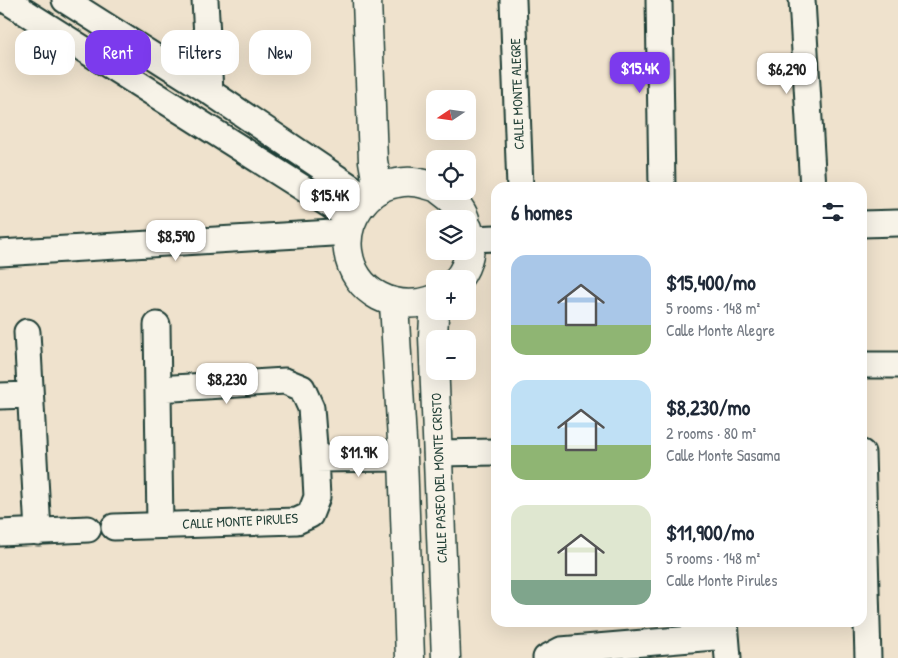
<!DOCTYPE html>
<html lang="en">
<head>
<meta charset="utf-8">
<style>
  :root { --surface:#fff; --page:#f2f2f3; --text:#1f2937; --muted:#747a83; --accent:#7c3aed }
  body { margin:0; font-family:"Patrick Hand",sans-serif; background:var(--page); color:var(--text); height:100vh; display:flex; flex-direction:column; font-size:19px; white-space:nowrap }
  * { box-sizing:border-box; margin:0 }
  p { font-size:16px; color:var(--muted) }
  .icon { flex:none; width:28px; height:28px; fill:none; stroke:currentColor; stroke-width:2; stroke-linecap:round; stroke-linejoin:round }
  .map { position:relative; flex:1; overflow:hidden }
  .side { position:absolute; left:491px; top:182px; width:376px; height:445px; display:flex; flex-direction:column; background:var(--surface); border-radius:15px; box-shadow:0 5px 20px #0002 }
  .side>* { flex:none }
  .banner { position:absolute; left:15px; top:30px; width:401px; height:45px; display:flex; gap:10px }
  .needle { width:32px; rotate:257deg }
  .controls { position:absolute; left:426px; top:90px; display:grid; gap:10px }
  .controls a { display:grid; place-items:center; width:50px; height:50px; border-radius:10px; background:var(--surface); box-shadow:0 5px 20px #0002; font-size:25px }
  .price { position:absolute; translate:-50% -42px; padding:0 11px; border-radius:10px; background:#fff; color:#222; font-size:16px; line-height:32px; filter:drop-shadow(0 1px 2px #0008) }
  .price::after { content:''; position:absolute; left:50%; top:30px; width:15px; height:11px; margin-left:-8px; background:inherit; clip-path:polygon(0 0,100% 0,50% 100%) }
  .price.active { background:var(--accent); color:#fff }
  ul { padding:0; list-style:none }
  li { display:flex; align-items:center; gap:15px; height:125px; padding:0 20px }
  li span { display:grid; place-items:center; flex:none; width:140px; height:100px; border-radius:15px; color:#555 }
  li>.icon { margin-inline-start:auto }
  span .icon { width:60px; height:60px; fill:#fffc; stroke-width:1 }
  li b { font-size:21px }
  h2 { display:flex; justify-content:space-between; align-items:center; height:60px; padding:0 20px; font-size:21px }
  .pill { padding:0 18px; border-radius:15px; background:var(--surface); box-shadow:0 5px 20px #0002; font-size:18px; line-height:45px }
  .pill.active { background:var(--accent); color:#fff }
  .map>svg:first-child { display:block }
</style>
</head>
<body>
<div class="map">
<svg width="898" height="658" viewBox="0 0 898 658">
  <rect width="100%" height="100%" fill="#efe2cd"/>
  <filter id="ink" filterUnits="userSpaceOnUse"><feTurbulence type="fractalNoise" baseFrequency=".02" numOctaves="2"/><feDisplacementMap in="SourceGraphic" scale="10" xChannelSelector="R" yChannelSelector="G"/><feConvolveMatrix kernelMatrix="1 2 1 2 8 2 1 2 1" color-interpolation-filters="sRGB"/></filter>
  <g filter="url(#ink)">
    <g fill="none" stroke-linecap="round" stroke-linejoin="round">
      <g stroke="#1f3d34" stroke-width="29">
        <path id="street" d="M 6,0 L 352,219
          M 65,0 L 210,92 L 367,198
          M 205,0 L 210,92
          M 513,0 L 520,188
          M 659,0 L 662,188
          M 802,0 L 813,188
          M 862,224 L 898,223
          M 469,239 L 496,238
          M 0,253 L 349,232
          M 157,325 L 160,525
          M 27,332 L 38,532
          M 862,365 L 898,365
          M 0,396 L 30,395
          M 437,453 L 496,452
          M 862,453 L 868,658
          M 315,459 L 403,458
          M 114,527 L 297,521 L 310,515 L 317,497 L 315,459 L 311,408 L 302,388 L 285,381 L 158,389
          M 0,533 L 88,529
          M 725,622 L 728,658
          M 546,658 L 561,650 L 726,636"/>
      </g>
      <g stroke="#1f3d34" stroke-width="31">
        <path id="secondary" d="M 367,0 L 373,161 L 378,190
          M 435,187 C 422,183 411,180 397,183 C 367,187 344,220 348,251 C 354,294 396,313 435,299
          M 441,191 C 451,198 461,207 465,219
          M 458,279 C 469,265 473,245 468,228
          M 435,299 L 433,336 L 446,658
          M 394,303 L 403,458 L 410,658"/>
      </g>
      <use href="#street" stroke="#f7f3e8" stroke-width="25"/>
      <use href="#secondary" stroke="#f7f3e8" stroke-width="28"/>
    </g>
  </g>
  <g text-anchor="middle" stroke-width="4" stroke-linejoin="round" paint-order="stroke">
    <g font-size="14" fill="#1f3d34" stroke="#f7f3e8">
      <text transform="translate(517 94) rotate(-92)" y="5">CALLE MONTE ALEGRE</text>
      <text transform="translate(439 478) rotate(-92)" y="5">CALLE PASEO DEL MONTE CRISTO</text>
      <text transform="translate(240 521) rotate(-3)" y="5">CALLE MONTE PIRULES</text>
    </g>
  </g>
</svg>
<div class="controls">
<a><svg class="needle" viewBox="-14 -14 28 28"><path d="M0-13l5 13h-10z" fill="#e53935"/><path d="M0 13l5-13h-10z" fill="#747a83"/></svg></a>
<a><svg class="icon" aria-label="locate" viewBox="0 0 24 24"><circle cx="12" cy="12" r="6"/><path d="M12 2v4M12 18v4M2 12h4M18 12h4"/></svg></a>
<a><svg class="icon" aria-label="layers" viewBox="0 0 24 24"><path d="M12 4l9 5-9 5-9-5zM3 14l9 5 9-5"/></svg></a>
<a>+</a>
<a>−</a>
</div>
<b class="price active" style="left:640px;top:94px">$15.4K</b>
<b class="price" style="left:787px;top:95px">$6,290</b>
<b class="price" style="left:330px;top:221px">$15.4K</b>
<b class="price" style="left:176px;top:262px">$8,590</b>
<b class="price" style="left:227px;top:405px">$8,230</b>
<b class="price" style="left:359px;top:478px">$11.9K</b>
<div class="banner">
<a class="pill">Buy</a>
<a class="pill active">Rent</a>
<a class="pill">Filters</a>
<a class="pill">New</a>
</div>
<section class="side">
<h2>6 homes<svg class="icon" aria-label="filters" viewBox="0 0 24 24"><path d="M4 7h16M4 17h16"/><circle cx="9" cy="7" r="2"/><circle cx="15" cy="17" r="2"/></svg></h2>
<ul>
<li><span style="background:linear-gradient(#a9c7e8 70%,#8fb573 0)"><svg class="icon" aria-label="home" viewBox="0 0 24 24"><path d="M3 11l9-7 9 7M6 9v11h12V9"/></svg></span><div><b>$15,400/mo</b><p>5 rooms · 148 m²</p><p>Calle Monte Alegre</p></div></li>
<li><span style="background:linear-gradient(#bfe0f5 65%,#8fb573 0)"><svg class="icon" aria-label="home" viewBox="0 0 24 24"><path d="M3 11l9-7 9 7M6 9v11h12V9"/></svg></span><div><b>$8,230/mo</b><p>2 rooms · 80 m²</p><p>Calle Monte Sasama</p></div></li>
<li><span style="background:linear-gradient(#dfe7d0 75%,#7fa58c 0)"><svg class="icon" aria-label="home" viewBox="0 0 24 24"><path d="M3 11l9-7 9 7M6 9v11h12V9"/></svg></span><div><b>$11,900/mo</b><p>5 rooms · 148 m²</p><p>Calle Monte Pirules</p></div></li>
</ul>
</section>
</div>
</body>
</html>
